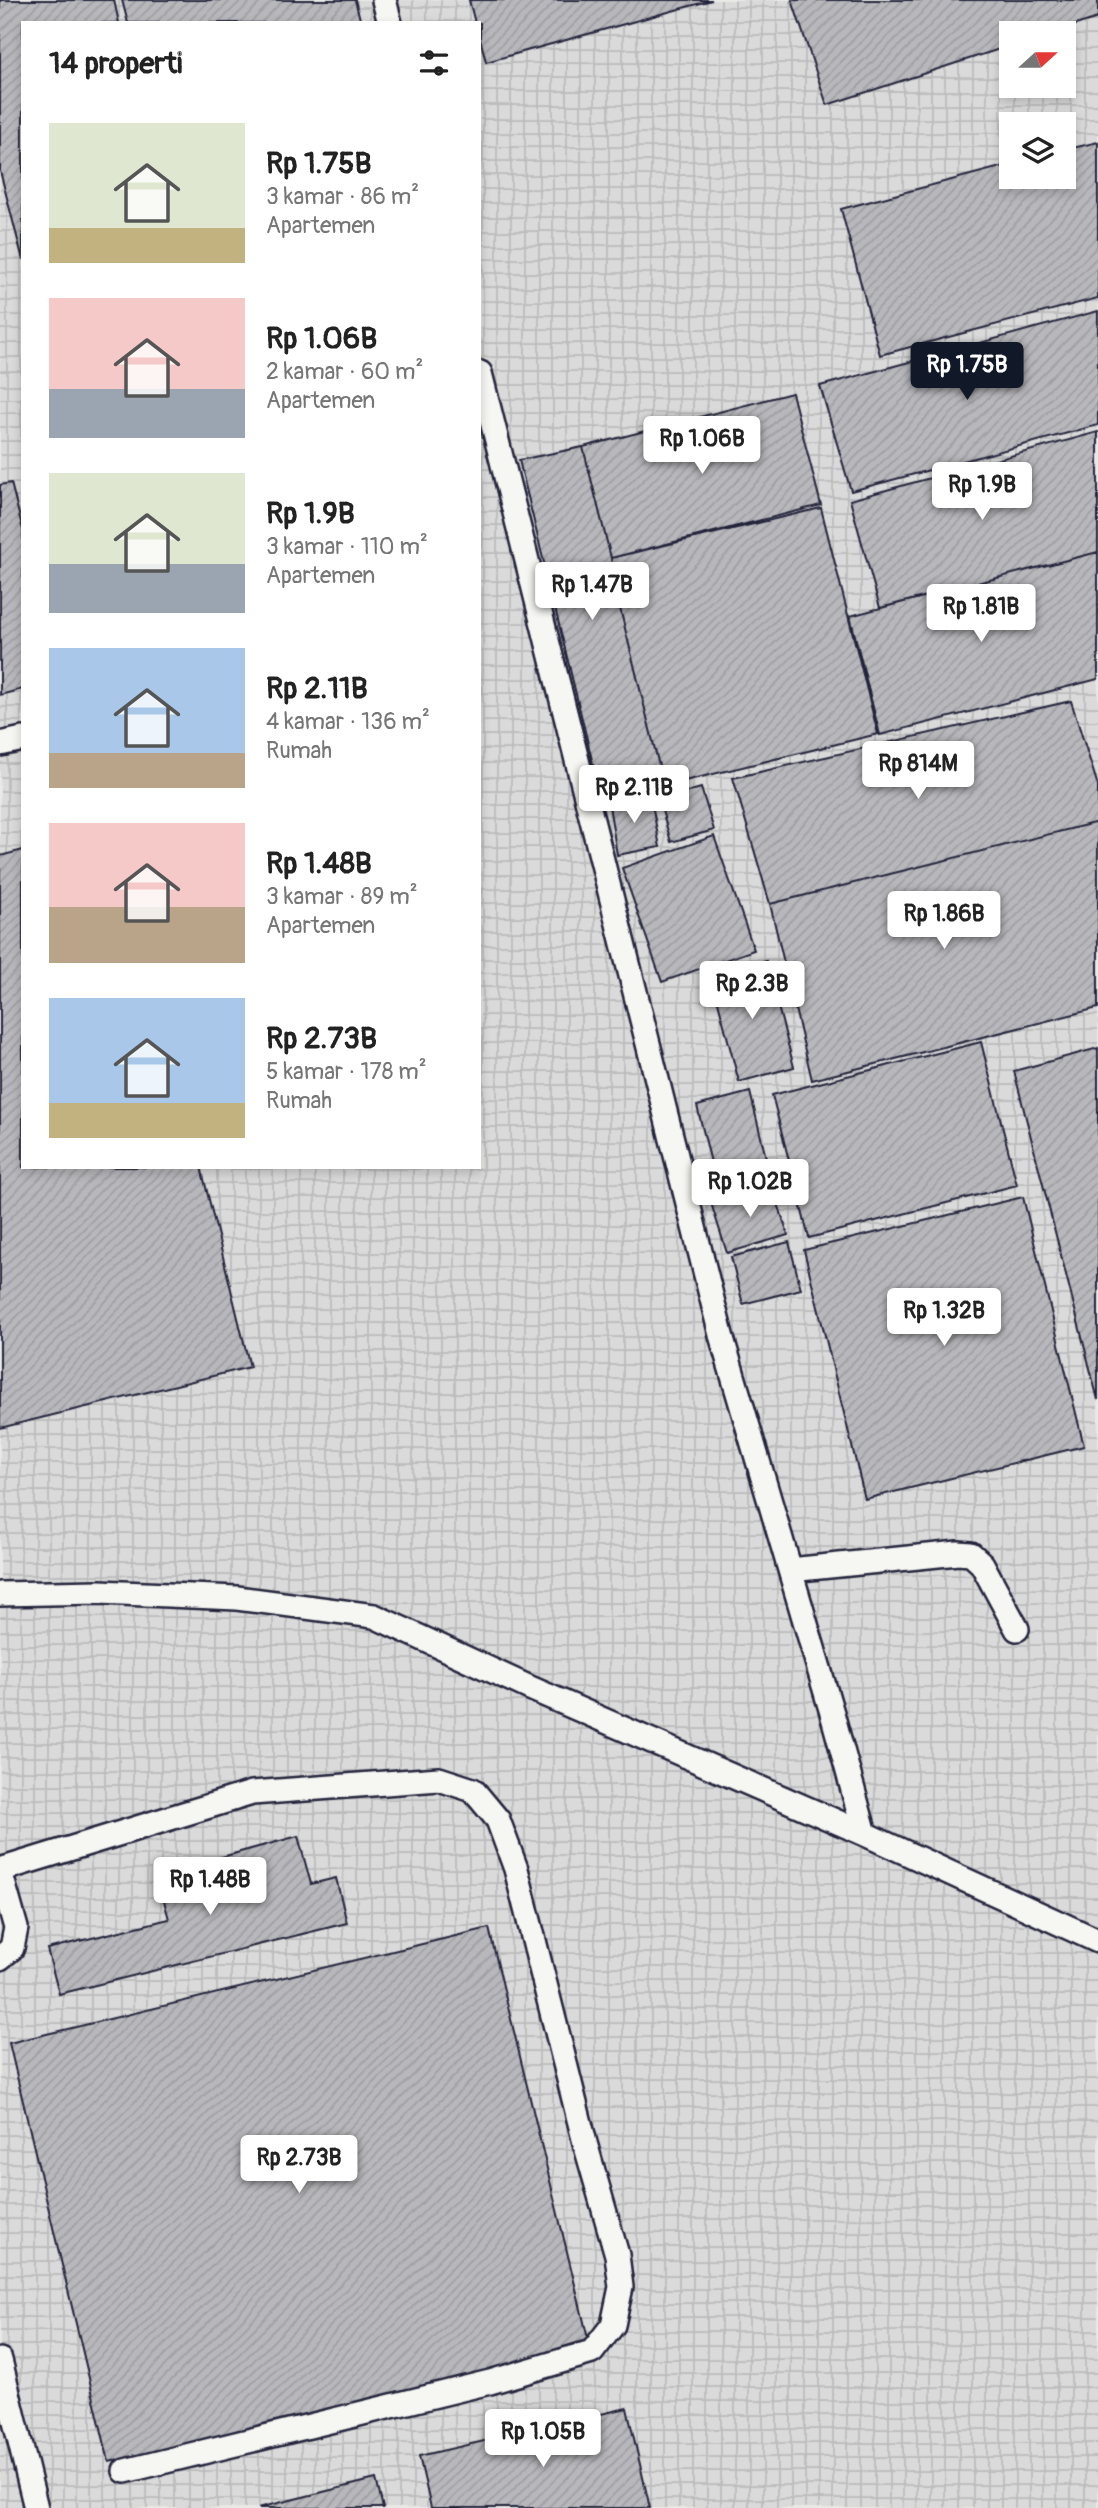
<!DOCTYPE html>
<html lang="id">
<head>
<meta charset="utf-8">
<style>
  :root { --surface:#fff; --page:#f2f2f2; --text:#222; --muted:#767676; --accent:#111827 }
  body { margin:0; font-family:Pangolin,sans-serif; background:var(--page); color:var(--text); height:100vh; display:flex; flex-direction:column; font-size:26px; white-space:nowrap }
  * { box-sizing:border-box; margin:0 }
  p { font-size:23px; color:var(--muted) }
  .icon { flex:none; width:38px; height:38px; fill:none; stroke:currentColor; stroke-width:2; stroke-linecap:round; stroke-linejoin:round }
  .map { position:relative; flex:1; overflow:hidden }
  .panel { position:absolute; left:21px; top:21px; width:460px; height:1148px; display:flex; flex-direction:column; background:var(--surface); border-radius:0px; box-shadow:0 4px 10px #0003 }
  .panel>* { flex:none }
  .needle { width:46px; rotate:69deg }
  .buttons { position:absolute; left:999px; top:21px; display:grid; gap:14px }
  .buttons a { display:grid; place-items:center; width:77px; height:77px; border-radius:0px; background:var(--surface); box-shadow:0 4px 10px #0003; font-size:35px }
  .price { position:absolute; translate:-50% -60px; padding:0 16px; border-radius:7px; background:#fff; color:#222; font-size:23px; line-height:46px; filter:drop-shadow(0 2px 4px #0008) }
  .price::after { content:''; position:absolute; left:50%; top:42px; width:21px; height:16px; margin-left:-10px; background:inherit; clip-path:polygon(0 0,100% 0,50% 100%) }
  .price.selected { background:var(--accent); color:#fff }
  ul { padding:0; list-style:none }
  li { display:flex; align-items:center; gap:21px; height:175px; padding:0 28px }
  li span { display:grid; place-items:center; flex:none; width:196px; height:140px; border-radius:0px; color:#555 }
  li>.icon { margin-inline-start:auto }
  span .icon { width:84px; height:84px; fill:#fffc; stroke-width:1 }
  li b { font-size:30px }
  h2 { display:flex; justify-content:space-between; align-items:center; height:84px; padding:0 28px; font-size:30px }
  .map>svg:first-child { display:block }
</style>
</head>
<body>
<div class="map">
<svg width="1098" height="2508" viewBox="0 0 1098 2508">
  <defs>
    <pattern id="industrial-grid" width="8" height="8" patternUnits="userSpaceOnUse" patternTransform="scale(1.75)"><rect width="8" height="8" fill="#dadada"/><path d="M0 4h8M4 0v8" fill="none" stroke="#bbbbbc"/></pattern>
    <pattern id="building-hatch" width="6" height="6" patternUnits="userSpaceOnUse" patternTransform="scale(1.75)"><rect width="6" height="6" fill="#b8b8bc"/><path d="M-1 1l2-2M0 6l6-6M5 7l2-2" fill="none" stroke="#9e9ea2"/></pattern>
  </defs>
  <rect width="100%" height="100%" fill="#e9e9e7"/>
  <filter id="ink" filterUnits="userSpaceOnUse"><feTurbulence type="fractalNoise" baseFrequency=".0143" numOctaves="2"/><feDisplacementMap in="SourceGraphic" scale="14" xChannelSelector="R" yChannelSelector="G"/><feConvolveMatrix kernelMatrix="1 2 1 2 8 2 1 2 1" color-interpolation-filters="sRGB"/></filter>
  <g filter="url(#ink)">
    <path fill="url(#industrial-grid)" fill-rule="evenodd" d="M 0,0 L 1098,0 L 1098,2508 L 0,2508 ZM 23,23 L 480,23 L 480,1167 L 23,1167 ZM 1012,33 L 1064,33 L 1064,86 L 1012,86 ZM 1012,124 L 1064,124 L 1064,177 L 1012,177 Z"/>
    <path fill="url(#building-hatch)" stroke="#22223b" stroke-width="2" d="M 0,0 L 114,0 L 119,23 L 23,23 L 23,260 L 0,171 Z
      M 122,0 L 355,0 L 361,23 L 128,23 Z
      M 469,0 L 712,0 L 486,62 L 480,38 L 480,23 L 475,23 Z
      M 792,0 L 1098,0 L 1098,18 L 1050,33 L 1012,33 L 1012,45 L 827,105 Z
      M 1098,142 L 1098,298 L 880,355 L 841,209 L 1012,164 L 1012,177 L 1064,177 L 1064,150 Z
      M 1098,311 L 1098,425 L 851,491 L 820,386 Z
      M 792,393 L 821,505 L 611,558 L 583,447 Z
      M 1098,432 L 1098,552 L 880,608 L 850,500 Z
      M 583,447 L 611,558 L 614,584 L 664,786 L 602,801 L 519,460 Z
      M 11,483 L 23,530 L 23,689 L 0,695 L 0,485 Z
      M 821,508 L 878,734 L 664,786 L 614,584 L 611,558 Z
      M 1098,552 L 1098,679 L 880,735 L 850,616 Z
      M 1071,701 L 1098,786 L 1098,822 L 770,904 L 733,778 Z
      M 701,788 L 714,830 L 671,842 L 659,800 Z
      M 650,793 L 660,847 L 617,855 L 609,805 Z
      M 1098,822 L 1098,1008 L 812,1080 L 770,904 Z
      M 714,836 L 754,950 L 662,982 L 622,868 Z
      M 23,850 L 23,1167 L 201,1167 L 250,1367 L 0,1428 L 0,856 Z
      M 766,961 L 794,1067 L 739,1082 L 711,975 Z
      M 981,1042 L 1017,1185 L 809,1238 L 772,1095 Z
      M 1098,1048 L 1098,1400 L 1014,1071 Z
      M 750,1092 L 770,1174 L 717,1187 L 697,1106 Z
      M 772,1184 L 788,1235 L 727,1253 L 711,1203 Z
      M 1023,1197 L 1084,1446 L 865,1499 L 804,1250 Z
      M 789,1242 L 801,1289 L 743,1304 L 731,1257 Z
      M 298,1836 L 311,1884 L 336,1878 L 347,1923 L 59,1994 L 47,1949 L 169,1919 L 157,1875 Z
      M 489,1928 L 590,2347 L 109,2462 L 9,2043 Z
      M 627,2408 L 650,2508 L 431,2508 L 419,2456 Z
      M 376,2479 L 383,2508 L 258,2508 Z"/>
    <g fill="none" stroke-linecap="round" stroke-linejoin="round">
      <g stroke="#22223b" stroke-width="28">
        <path id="lane" d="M 384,0 L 390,23
          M 480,373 L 721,1335 L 832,1713 L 865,1834
          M 0,744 L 23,739
          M 790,1570 L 958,1553 L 971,1554 L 982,1564 L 1017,1629
          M 0,1594 L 99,1592 L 237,1598 L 374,1616 L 530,1688 L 865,1834 L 1098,1941
          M 0,1870 L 252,1793 L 439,1779 L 473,1790 L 498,1820 L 516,1869 L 585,2143 L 617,2255 L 621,2287 L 613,2325 L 592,2352 L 490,2382 L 125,2471
          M 0,1871 L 16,1928 L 12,1948 L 0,1958
          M 0,2360 L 36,2508"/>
      </g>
      <use href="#lane" stroke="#f6f6f2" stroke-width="23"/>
    </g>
  </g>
</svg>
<div class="buttons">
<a><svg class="needle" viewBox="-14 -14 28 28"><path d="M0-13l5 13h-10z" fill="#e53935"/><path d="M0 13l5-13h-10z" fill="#767676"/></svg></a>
<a><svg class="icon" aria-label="layers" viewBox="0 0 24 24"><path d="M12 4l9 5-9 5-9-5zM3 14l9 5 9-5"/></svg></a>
</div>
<b class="price selected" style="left:967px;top:402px">Rp 1.75B</b>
<b class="price" style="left:702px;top:476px">Rp 1.06B</b>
<b class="price" style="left:982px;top:522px">Rp 1.9B</b>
<b class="price" style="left:592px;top:622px">Rp 1.47B</b>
<b class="price" style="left:981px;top:644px">Rp 1.81B</b>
<b class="price" style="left:918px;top:801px">Rp 814M</b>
<b class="price" style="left:634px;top:825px">Rp 2.11B</b>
<b class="price" style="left:944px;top:951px">Rp 1.86B</b>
<b class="price" style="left:752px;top:1021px">Rp 2.3B</b>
<b class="price" style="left:750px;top:1219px">Rp 1.02B</b>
<b class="price" style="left:944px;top:1348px">Rp 1.32B</b>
<b class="price" style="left:210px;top:1917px">Rp 1.48B</b>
<b class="price" style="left:299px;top:2195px">Rp 2.73B</b>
<b class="price" style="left:543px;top:2469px">Rp 1.05B</b>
<section class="panel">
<h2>14 properti<svg class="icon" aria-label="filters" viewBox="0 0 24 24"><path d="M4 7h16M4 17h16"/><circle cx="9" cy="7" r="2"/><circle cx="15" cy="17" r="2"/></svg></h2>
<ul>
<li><span style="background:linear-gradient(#dfe7d0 75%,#c2b280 0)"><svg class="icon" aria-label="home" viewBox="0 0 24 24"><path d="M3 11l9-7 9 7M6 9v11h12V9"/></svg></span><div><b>Rp 1.75B</b><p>3 kamar · 86 m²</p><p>Apartemen</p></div></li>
<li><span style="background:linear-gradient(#f6c9c9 65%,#9aa5b1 0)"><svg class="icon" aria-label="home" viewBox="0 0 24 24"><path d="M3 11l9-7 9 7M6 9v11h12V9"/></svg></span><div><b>Rp 1.06B</b><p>2 kamar · 60 m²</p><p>Apartemen</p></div></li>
<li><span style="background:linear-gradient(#dfe7d0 65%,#9aa5b1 0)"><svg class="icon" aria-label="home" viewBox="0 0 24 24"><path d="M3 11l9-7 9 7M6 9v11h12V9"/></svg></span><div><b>Rp 1.9B</b><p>3 kamar · 110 m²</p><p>Apartemen</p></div></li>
<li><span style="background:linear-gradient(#a9c7e8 75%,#b9a48a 0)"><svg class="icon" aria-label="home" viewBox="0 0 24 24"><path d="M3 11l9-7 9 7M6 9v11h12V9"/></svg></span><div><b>Rp 2.11B</b><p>4 kamar · 136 m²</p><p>Rumah</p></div></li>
<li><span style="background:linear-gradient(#f6c9c9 60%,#b9a48a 0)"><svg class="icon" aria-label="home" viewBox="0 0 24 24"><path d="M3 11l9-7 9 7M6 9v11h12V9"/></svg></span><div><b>Rp 1.48B</b><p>3 kamar · 89 m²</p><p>Apartemen</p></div></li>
<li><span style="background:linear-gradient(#a9c7e8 75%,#c2b280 0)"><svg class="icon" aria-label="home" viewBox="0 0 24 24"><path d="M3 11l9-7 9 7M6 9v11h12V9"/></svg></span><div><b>Rp 2.73B</b><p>5 kamar · 178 m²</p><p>Rumah</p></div></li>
</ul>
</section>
</div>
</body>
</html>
